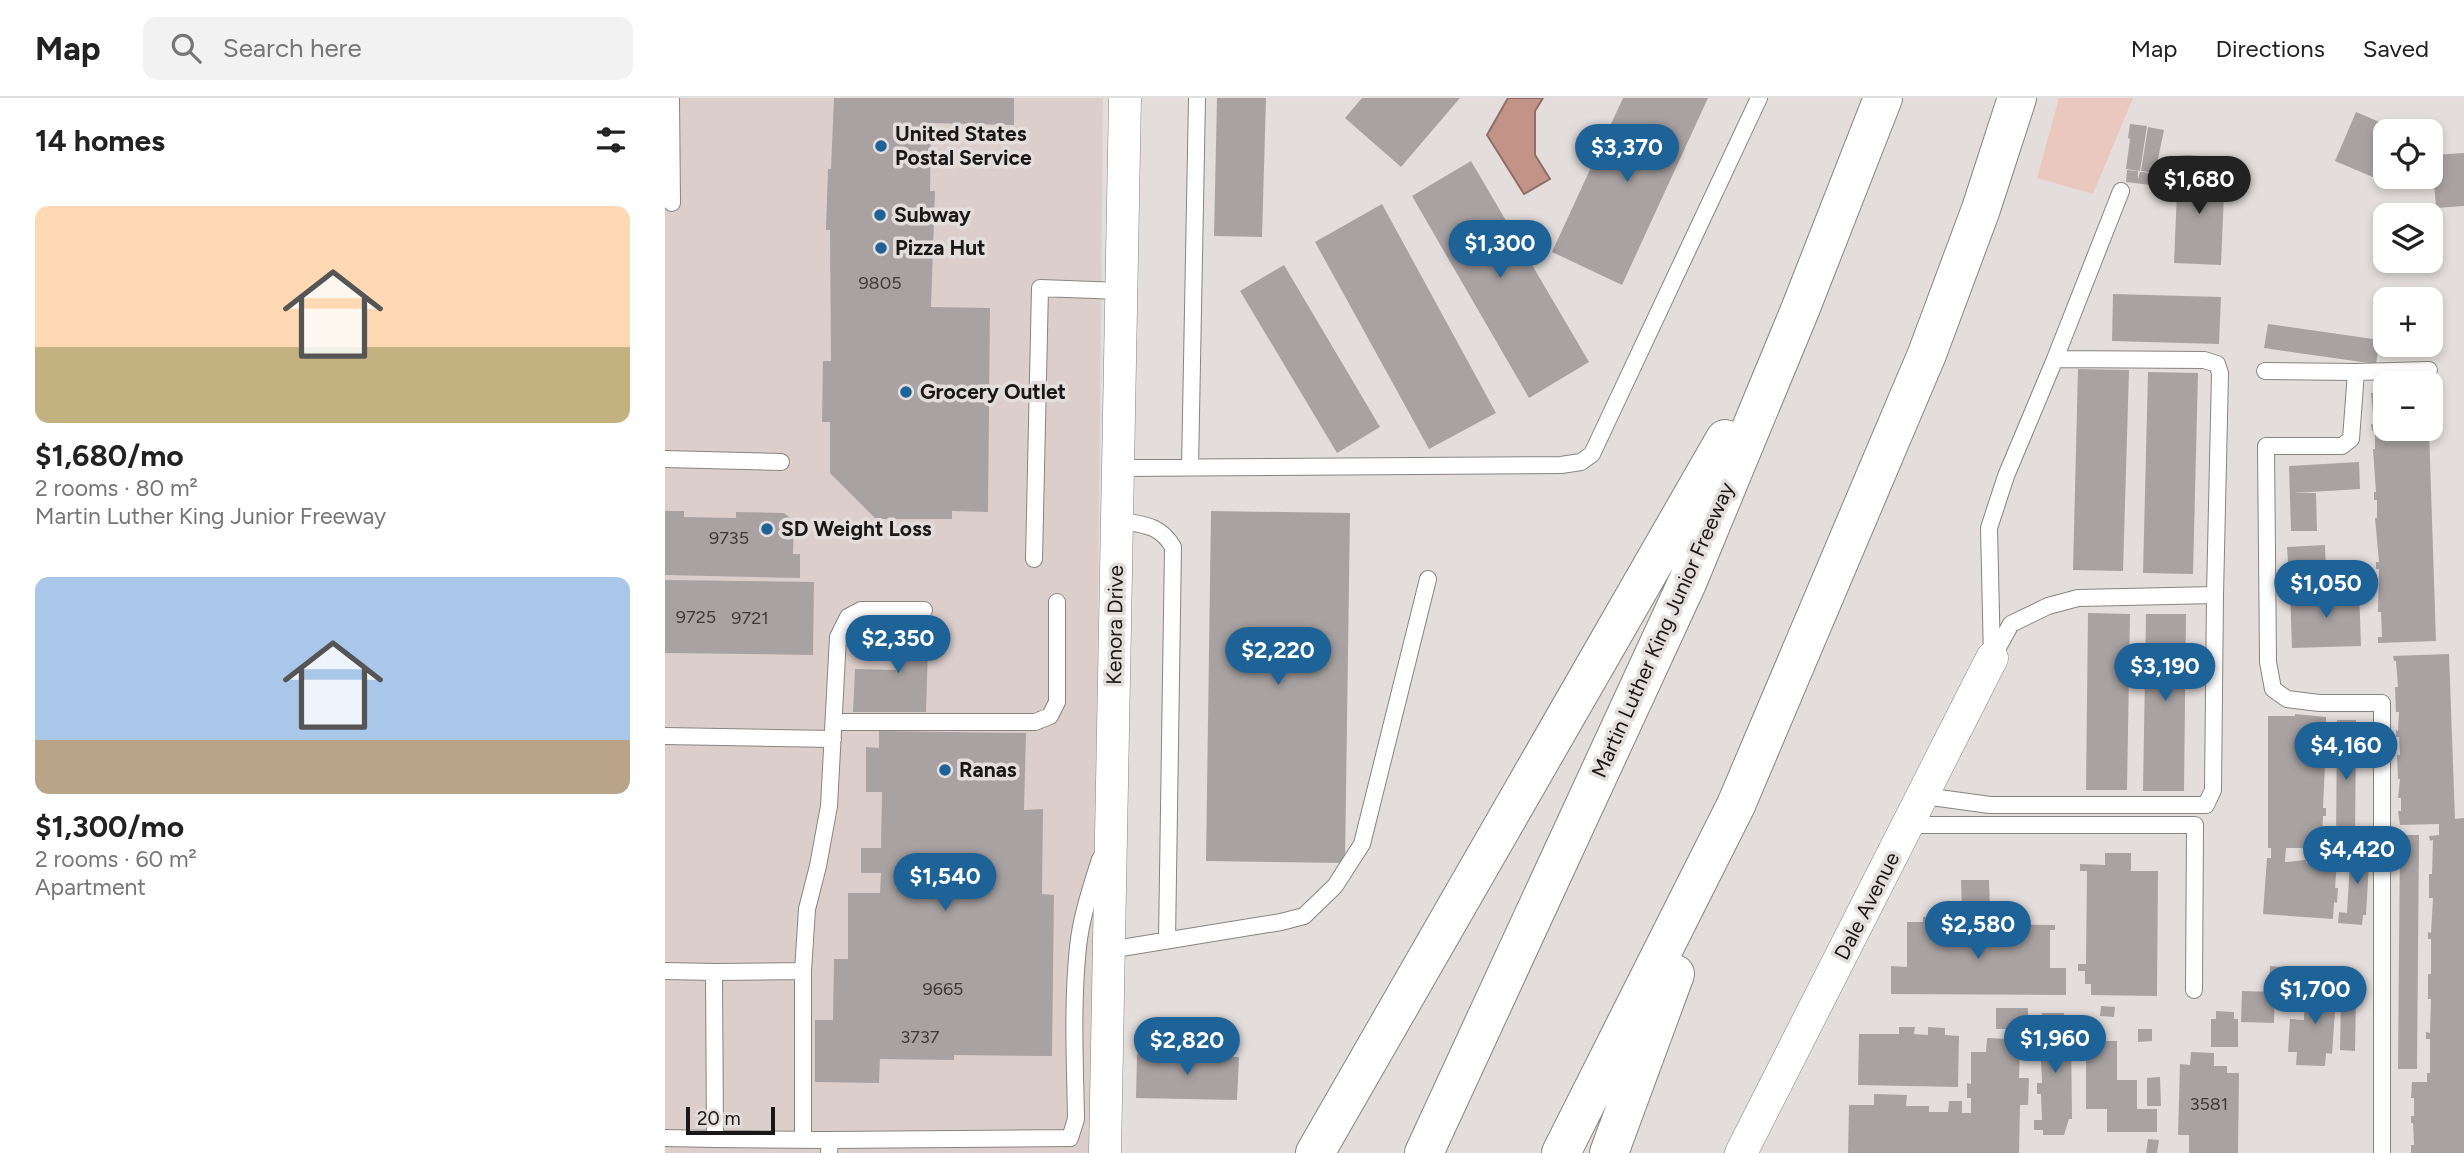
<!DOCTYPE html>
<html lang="en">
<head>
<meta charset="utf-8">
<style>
  :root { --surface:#fff; --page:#f2f2f2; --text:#222; --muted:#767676; --line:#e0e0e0; --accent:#1e6398 }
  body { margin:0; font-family:Figtree,sans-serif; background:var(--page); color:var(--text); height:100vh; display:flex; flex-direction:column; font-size:26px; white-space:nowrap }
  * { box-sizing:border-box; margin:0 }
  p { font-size:23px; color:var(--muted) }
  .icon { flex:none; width:38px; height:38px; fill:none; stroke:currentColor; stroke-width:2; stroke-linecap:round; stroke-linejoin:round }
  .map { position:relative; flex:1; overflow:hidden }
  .side { display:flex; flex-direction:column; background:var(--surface); width:665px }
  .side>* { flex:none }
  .controls { position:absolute; left:1708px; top:21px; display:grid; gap:14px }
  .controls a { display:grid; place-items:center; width:70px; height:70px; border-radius:14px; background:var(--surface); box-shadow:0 4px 10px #0003; font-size:35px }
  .scale { position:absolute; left:21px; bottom:18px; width:89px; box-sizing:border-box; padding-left:7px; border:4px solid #191717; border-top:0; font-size:19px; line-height:24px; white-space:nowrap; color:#191717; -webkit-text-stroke:5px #e3dedc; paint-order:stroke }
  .price { position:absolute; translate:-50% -60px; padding:0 16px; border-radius:24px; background:var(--accent); color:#fff; font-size:23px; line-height:46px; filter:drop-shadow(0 2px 4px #0008) }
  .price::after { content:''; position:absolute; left:50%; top:42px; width:21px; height:16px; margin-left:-10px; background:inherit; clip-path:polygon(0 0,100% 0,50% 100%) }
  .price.on { background:#222; color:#fff }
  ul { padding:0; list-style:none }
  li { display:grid; align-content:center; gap:14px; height:371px; padding:0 35px }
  li span { display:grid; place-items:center; height:217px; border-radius:14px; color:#555 }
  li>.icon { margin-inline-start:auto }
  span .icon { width:126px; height:126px; fill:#fffc; stroke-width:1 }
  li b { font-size:30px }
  h2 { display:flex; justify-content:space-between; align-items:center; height:84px; padding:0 35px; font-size:30px }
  header { display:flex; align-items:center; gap:42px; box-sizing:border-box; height:98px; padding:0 35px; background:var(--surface); border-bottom:2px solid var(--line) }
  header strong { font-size:33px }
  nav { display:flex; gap:38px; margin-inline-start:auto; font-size:24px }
  .search { width:490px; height:63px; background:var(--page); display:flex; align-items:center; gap:18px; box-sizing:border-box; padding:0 24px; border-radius:14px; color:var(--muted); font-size:26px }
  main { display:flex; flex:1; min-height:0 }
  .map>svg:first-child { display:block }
</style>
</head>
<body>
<header>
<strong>Map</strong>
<div class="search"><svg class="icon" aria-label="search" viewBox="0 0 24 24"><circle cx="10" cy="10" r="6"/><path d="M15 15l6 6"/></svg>Search here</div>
<nav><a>Map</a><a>Directions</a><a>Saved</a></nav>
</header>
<main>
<section class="side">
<h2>14 homes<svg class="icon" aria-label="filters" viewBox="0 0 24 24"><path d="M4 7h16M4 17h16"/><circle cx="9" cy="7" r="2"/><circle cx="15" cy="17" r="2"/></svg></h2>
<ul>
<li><span style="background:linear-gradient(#ffd9b3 65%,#c2b280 0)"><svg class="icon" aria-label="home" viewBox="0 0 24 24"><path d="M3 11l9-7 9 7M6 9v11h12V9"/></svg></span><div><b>$1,680/mo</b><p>2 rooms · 80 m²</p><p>Martin Luther King Junior Freeway</p></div></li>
<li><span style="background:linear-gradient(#a9c7e8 75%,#b9a48a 0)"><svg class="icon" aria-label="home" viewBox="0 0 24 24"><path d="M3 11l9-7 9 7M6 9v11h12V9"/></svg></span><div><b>$1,300/mo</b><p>2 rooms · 60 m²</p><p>Apartment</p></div></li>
</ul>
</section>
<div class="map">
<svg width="1799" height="1055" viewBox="0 0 1799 1055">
  <rect width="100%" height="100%" fill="#e3dedc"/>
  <path fill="#dccfcb" d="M 0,0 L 438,0 L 428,1055 L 0,1055 Z"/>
  <path fill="#ebc8be" d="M 1394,0 L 1468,0 L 1428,96 L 1372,80 Z"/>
  <path fill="#c29386" stroke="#8f6e65" stroke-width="2" d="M 843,0 L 878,0 L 870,13 L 870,57 L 885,81 L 859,96 L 822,37 Z"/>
  <path fill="#a8a3a2" d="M 169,0 L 349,0 L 349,27 L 266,25 L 265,93 L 270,93 L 266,209 L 325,210 L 323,414 L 287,413 L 287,421 L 211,421 L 165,375 L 165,324 L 157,324 L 158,263 L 166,263 L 165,132 L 161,132 L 163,71 L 166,71 Z
    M 552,0 L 601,0 L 597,139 L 549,138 Z
    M 697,0 L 795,0 L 736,69 L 680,20 Z
    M 958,0 L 1043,0 L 957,187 L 887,154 Z
    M 1691,14 L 1736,33 L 1720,33 L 1720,79 L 1733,79 L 1729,88 L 1670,63 Z
    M 1465,26 L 1482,28 L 1475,73 L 1461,71 L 1465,41 L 1463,40 Z
    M 1483,29 L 1499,32 L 1490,75 L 1476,73 Z
    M 1799,55 L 1799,108 L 1771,110 L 1767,57 Z
    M 1523,57 L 1536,58 L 1536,69 L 1511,69 L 1511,58 Z
    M 806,63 L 924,264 L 864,300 L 747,98 Z
    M 1513,70 L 1560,72 L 1556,167 L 1509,165 Z
    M 1462,72 L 1473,73 L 1473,81 L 1475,74 L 1486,75 L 1485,87 L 1461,84 Z
    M 717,106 L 831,315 L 764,351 L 650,144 Z
    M 619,167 L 715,329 L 672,355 L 575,193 Z
    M 1448,196 L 1556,199 L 1554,246 L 1447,243 Z
    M 1603,226 L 1715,242 L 1711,266 L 1599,250 Z
    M 1413,271 L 1464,272 L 1458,473 L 1408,472 Z
    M 1483,274 L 1533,275 L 1528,476 L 1478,475 Z
    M 1720,294 L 1720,331 L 1764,331 L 1771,543 L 1713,545 L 1713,539 L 1717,539 L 1716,514 L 1713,514 L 1714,471 L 1711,471 L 1711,464 L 1714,464 L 1710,420 L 1712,420 L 1712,402 L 1709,402 L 1709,394 L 1711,394 L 1708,351 L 1710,351 L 1710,333 L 1707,333 L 1706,326 L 1709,326 L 1706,295 Z
    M 1694,364 L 1695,391 L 1629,395 L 1651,395 L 1652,433 L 1626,433 L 1624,368 Z
    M 0,413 L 19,413 L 19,419 L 71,420 L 71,414 L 119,415 L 129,423 L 128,456 L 135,456 L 135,480 L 0,477 Z
    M 546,413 L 685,415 L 680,765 L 541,763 Z
    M 1660,447 L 1661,477 L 1624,479 L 1622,449 Z
    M 0,482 L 149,484 L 148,557 L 0,555 Z
    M 1694,491 L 1696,548 L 1627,550 L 1625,493 L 1638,493 L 1638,495 L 1643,495 L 1643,498 L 1657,498 L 1657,492 L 1663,492 L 1663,497 L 1678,497 L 1681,492 Z
    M 1423,515 L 1465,516 L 1462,692 L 1421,692 Z
    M 1481,516 L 1521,516 L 1519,693 L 1478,693 Z
    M 264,517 L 261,614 L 188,614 L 190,571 L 234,572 L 237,518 Z
    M 1784,556 L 1790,721 L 1799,720 L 1799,1055 L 1746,1055 L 1746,1047 L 1749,1047 L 1748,1025 L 1746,1025 L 1746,1018 L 1749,1018 L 1749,1000 L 1746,1000 L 1747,984 L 1762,984 L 1762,975 L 1765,975 L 1765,941 L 1761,941 L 1761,934 L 1765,935 L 1766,901 L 1763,901 L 1763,876 L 1766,876 L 1766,841 L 1763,841 L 1763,834 L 1766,835 L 1768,800 L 1764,800 L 1764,776 L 1767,776 L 1768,742 L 1765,743 L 1764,738 L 1774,737 L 1774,726 L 1735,727 L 1733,713 L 1736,713 L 1736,700 L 1733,700 L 1735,681 L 1733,681 L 1732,657 L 1735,657 L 1734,639 L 1731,639 L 1731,632 L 1733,633 L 1734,614 L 1731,614 L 1730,589 L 1733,589 L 1731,563 L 1729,563 L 1728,558 Z
    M 1630,616 L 1661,619 L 1661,630 L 1658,630 L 1661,649 L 1658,649 L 1658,667 L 1660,667 L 1658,710 L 1661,710 L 1661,718 L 1658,718 L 1657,736 L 1660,736 L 1660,750 L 1621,750 L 1620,764 L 1641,762 L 1641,765 L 1658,766 L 1658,763 L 1672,764 L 1670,790 L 1673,790 L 1672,805 L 1669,804 L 1668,821 L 1598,816 L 1602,760 L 1606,760 L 1606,750 L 1603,750 L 1603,618 L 1630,618 Z
    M 1672,622 L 1691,622 L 1690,745 L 1671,745 Z
    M 214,633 L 361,635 L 359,712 L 378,711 L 377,796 L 389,797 L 387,958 L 289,957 L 289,962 L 215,961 L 214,985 L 150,984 L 150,922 L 168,922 L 169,861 L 183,861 L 183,795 L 215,795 L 216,775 L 196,775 L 196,750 L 216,750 L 217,694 L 201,694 L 201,649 L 214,650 Z
    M 1735,737 L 1754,737 L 1752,971 L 1733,971 Z
    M 1686,747 L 1705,748 L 1701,817 L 1698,817 L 1697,827 L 1673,825 L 1674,814 L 1682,815 Z
    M 1440,755 L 1466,755 L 1466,773 L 1493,773 L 1492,898 L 1426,897 L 1426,886 L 1420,886 L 1420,873 L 1413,873 L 1413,866 L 1421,866 L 1422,773 L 1415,773 L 1415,766 L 1440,767 Z
    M 1296,782 L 1324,782 L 1325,811 L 1297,812 Z
    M 1258,819 L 1265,819 L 1265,825 L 1390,827 L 1390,832 L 1385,832 L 1385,870 L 1401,870 L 1401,897 L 1226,896 L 1226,868 L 1242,869 L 1242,824 L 1258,824 Z
    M 1605,868 L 1631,870 L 1629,891 L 1604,889 Z
    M 1640,885 L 1672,886 L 1667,956 L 1661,955 L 1660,968 L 1631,967 L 1632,954 L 1623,954 L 1625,921 L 1639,922 Z
    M 1577,893 L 1610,894 L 1609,925 L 1576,924 Z
    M 1676,897 L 1691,898 L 1690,953 L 1675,952 Z
    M 1436,908 L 1450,909 L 1449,919 L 1435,918 Z
    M 1331,910 L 1363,910 L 1363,931 L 1331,931 Z
    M 1551,913 L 1569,914 L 1569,921 L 1573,921 L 1573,949 L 1546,949 L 1546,921 L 1551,921 Z
    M 1377,915 L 1399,915 L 1399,931 L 1406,931 L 1407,1021 L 1404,1021 L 1399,1037 L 1378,1037 L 1378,1032 L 1369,1032 L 1369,1022 L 1377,1022 L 1376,996 L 1372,996 L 1372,985 L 1377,985 L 1376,963 L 1369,963 L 1369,950 L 1376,950 Z
    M 1234,929 L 1250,929 L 1249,936 L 1263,937 L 1263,929 L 1280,930 L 1280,937 L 1294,938 L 1293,989 L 1193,987 L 1194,936 L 1234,936 Z
    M 1473,931 L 1487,931 L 1487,943 L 1473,944 Z
    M 1322,940 L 1344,941 L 1344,954 L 1355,954 L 1354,980 L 1364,980 L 1363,1007 L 1355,1007 L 1354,1055 L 1183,1055 L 1184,1007 L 1209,1007 L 1209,996 L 1242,997 L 1241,1008 L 1264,1008 L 1264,1014 L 1283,1014 L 1284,1003 L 1297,1003 L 1297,1015 L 1306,1015 L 1306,1000 L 1302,1000 L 1302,985 L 1306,986 L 1306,954 L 1321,954 Z
    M 1433,943 L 1452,943 L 1452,982 L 1472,982 L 1472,1011 L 1492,1011 L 1492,1034 L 1442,1034 L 1442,1011 L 1421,1011 L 1421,956 L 1433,956 Z
    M 1526,954 L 1549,955 L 1549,968 L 1562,968 L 1562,975 L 1574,975 L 1573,1055 L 1524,1055 L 1524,1037 L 1513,1037 L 1515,966 L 1525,967 Z
    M 472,956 L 574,959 L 572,1002 L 471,1000 Z
    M 1495,979 L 1496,1008 L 1482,1008 L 1482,980 Z
    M 1483,1041 L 1494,1042 L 1492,1055 L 1481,1055 Z"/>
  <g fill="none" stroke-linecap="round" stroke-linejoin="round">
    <g stroke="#888482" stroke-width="18">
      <path id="service" d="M 6,0 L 7,105
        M 1456,93 L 1390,261 L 1539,262 L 1552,266 L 1555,275 L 1550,497
        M 1600,273 L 1691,274
        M 0,361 L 116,364
        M 453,370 L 896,367 L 916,364 L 927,356 L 1094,0
        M 525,370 L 532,0
        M 452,422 C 476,427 494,425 508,449 L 502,842
        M 369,461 L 375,190 L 456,193
        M 169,624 L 370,624 L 385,618 L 392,604 L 392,504
        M 0,638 L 168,641
        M 1259,698 L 1325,707 L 1541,707 L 1548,692 L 1550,497 L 1413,500 L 1383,508 L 1346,526 L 1327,560 L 1324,430 L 1341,378 L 1390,261
        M 1244,727 L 1530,727 L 1529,892
        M 444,852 L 616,824 L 639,818 L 670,788 L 697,746 L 763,481
        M 0,873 L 49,874
        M 138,873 L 142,811 L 153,768 L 164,708 L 173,539 L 183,519 L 196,512 L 259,512
        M 0,1040 L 50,1041
        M 138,1042 L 138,873 L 49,874 L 50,1041 L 165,1042
        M 164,1055 L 165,1042 L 405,1040 L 411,1021 C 410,964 407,906 413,849 C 416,819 426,790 435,761
        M 1717,1055 L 1717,605 L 1654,605 L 1622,601 L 1608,591 L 1603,564 L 1601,348 L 1677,348 L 1686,341 L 1691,274 L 1764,272"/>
    </g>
    <g stroke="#888482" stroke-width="33">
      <path id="minor" d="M 440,1055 L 460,0
        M 1076,1055 L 1327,560"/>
    </g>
    <g stroke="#888482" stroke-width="40">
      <path id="motorway" d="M 650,1055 L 1060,341
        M 759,1055 L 1022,485 L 1135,212 L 1218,0
        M 896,1055 L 1071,707 L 1262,256 L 1316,111 L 1352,0
        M 944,1055 L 1010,876"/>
    </g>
    <use href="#service" stroke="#fff" stroke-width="16"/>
    <use href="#minor" stroke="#fff" stroke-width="32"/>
    <use href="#motorway" stroke="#fff" stroke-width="38"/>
  </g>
  <g fill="#1e6398" stroke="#e3dedc" stroke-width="2.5">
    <circle cx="216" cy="48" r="7"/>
    <circle cx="215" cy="117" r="7"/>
    <circle cx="216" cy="150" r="7"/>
    <circle cx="241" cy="294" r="7"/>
    <circle cx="102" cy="431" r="7"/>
    <circle cx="280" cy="672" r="7"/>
  </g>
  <g text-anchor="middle" stroke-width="7" stroke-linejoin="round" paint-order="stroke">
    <g font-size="18" fill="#3d3a3a">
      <text x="215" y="191">9805</text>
      <text x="64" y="446">9735</text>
      <text x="31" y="525">9725</text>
      <text x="85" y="526">9721</text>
      <text x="278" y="897">9665</text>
      <text x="255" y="945">3737</text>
      <text x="1544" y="1012">3581</text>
    </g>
    <g font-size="21" font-weight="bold" fill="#191717" stroke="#e3dedc" text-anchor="start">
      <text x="230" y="43">United States<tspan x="230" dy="24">Postal Service</tspan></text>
      <text x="229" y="124">Subway</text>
      <text x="230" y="157">Pizza Hut</text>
      <text x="255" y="301">Grocery Outlet</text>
      <text x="116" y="438">SD Weight Loss</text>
      <text x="294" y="679">Ranas</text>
    </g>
    <g font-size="21" fill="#191717" stroke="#e3dedc">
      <text transform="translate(450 527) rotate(-89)" y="7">Kenora Drive</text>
      <text transform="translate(998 532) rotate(-66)" y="7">Martin Luther King Junior Freeway</text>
      <text transform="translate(1202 808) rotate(-63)" y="7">Dale Avenue</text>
    </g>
  </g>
</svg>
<div class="controls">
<a><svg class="icon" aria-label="locate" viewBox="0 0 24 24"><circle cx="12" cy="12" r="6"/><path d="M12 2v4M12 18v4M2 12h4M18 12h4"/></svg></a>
<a><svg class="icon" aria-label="layers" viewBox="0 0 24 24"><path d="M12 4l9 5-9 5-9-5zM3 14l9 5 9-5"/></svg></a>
<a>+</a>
<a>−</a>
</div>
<div class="scale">20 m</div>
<b class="price" style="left:962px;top:86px">$3,370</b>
<b class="price on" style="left:1534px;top:118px">$1,680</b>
<b class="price" style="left:835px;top:182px">$1,300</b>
<b class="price" style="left:1661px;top:522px">$1,050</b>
<b class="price" style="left:233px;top:577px">$2,350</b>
<b class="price" style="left:613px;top:589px">$2,220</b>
<b class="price" style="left:1500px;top:605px">$3,190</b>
<b class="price" style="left:1681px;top:684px">$4,160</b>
<b class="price" style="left:1692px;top:788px">$4,420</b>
<b class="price" style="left:280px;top:815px">$1,540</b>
<b class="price" style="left:1313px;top:863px">$2,580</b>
<b class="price" style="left:1650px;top:928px">$1,700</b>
<b class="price" style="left:1390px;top:977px">$1,960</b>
<b class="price" style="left:522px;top:979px">$2,820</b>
</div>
</main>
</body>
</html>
